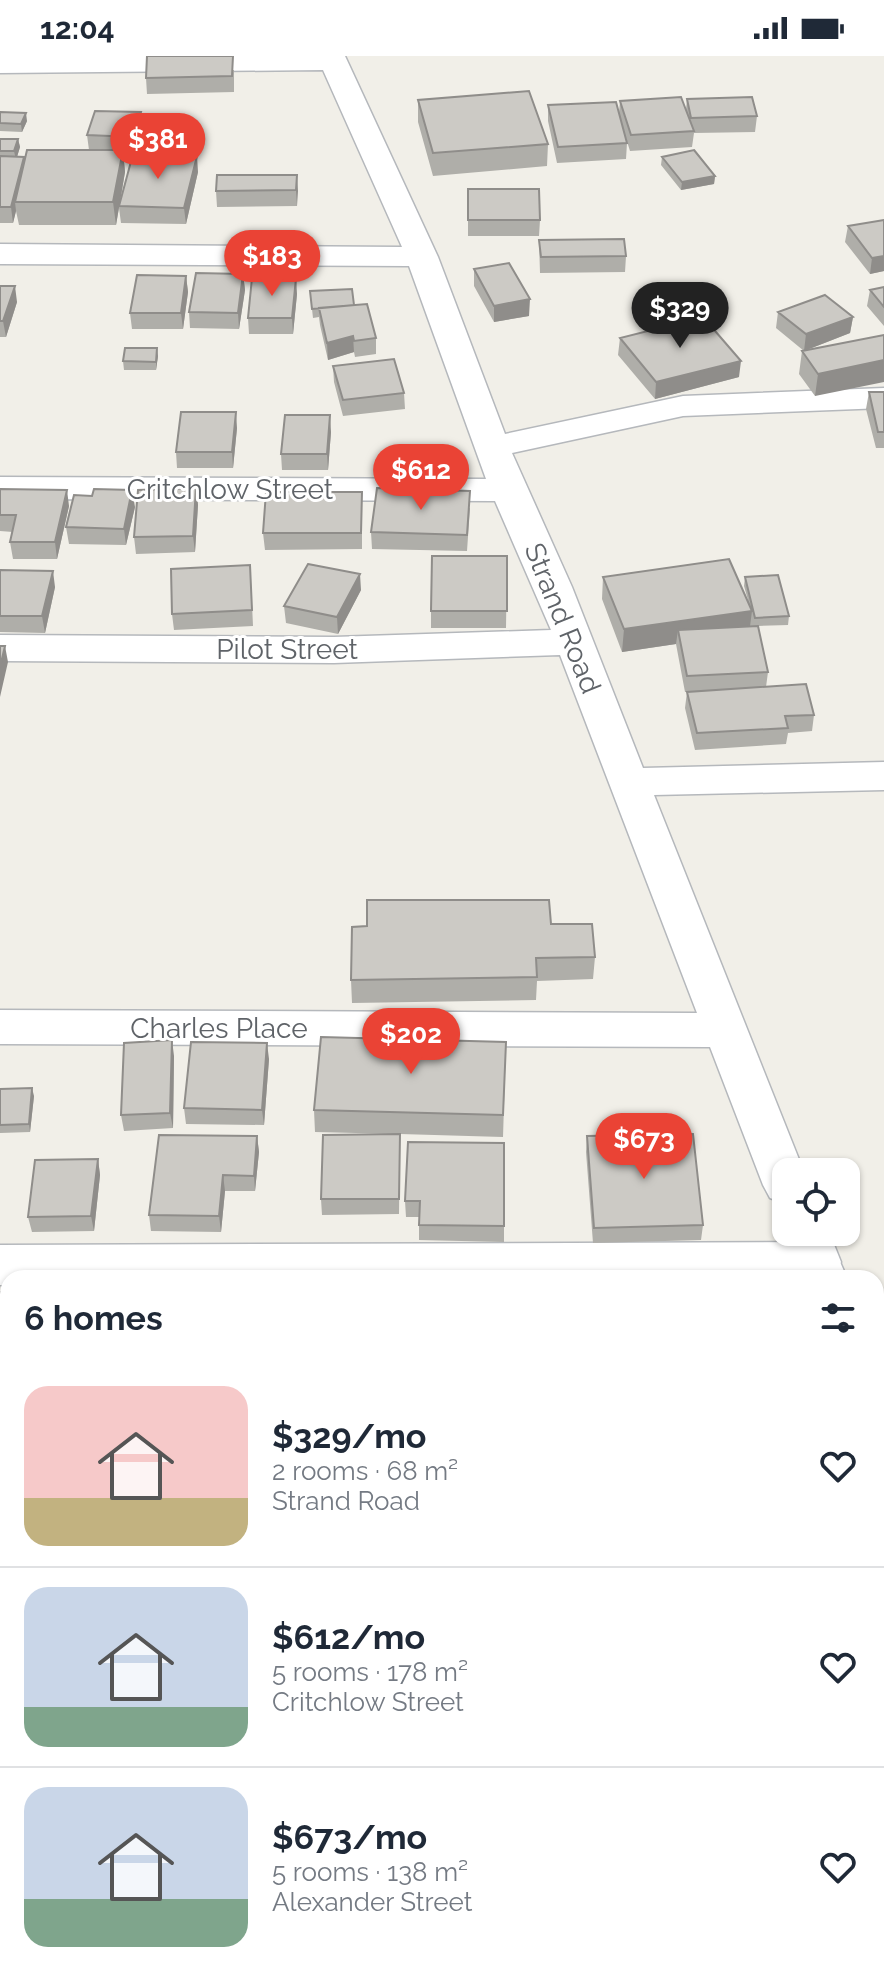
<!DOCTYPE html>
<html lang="en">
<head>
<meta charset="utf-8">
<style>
  :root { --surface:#fff; --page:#f6f6f7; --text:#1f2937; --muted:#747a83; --line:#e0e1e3; --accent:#ea4335 }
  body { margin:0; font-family:Raleway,sans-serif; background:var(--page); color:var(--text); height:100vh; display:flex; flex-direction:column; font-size:30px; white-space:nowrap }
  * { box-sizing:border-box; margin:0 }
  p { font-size:26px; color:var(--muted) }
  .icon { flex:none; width:44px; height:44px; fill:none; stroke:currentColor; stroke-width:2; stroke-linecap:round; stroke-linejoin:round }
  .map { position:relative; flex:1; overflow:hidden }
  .details { position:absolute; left:0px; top:1214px; width:884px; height:714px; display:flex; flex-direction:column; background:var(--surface); border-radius:24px 24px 0 0; box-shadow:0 2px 6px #0004 }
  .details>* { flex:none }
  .tools { position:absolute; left:772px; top:1102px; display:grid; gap:16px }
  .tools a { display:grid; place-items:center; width:88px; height:88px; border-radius:16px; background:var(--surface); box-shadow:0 2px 6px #0004; font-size:40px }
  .price { position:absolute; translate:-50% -68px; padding:0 18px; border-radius:28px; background:var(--accent); color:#fff; font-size:26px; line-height:52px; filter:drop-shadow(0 2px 4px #0008) }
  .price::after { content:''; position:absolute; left:50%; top:48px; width:24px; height:18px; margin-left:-12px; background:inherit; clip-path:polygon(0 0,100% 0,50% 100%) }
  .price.current { background:#222; color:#fff }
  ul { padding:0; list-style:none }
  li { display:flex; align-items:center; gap:24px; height:200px; padding:0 24px }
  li+li { border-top:2px solid var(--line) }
  li span { display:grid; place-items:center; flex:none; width:224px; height:160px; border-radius:24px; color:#555 }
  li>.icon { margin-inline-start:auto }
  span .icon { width:96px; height:96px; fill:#fffc; stroke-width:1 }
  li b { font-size:34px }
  h2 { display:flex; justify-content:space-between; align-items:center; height:96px; padding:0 24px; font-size:34px }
  .status { display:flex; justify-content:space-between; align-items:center; height:56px; padding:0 40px; background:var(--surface); direction:ltr }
  .status svg { height:22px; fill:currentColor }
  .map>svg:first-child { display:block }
</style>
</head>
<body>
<div class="status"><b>12:04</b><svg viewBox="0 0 49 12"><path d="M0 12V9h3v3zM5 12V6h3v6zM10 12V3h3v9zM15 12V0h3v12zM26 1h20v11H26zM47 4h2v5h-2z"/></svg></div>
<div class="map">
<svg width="884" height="1927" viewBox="0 0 884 1927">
  <rect width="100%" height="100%" fill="#f1efe8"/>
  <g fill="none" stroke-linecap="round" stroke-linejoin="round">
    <g stroke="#b5b8bc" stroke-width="3">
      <path id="minor" d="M 0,0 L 345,0 L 438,201 L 505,378 L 683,340 L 884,332 L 884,352 L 683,360 L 512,397 L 572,531 L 643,712 L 884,706 L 884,734 L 654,739 L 804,1116 L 786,1116 L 786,1148 L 770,1142 L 763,1129 L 710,991 L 0,988 L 0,954 L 697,957 L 560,599 L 334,607 L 0,605 L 0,579 L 334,581 L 551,574 L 495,445 L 0,443 L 0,421 L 486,423 L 409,210 L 0,208 L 0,188 L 402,191 L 323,14 L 0,17 Z
        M 786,1167 L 786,1176 L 829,1176 L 841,1206 L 834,1220 L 800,1220 L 781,1176 Z
        M 876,1836 L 884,1836 L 884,1894 L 876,1894 Z
        M 0,1851 L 8,1851 L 8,1909 L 0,1909 Z"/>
    </g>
    <g stroke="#b5b8bc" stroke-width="3">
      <path id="tertiary" d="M 817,1186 L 834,1192 L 847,1222 L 8,1222 L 8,1229 L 0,1229 L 0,1189 Z
        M 876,1335 L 884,1338 L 884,1400 L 876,1397 Z"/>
    </g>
    <use href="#minor" fill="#fff" fill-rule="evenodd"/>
    <use href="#tertiary" fill="#fff" fill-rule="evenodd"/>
  </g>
  <path fill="#afaea9" d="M 234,14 L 234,36 L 147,38 L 146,22 Z
    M 687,43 L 757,60 L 755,76 L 694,77 L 692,91 L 630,95 L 625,79 L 627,87 L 626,103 L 557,107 L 548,65 L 548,49 L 619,57 L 620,45 L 686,54 Z
    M 418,44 L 548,88 L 547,110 L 433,120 L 418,66 Z
    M 0,56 L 27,65 L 22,76 L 0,75 Z
    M 141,56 L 142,72 L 135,97 L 123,97 L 125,116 L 120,147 L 198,116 L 186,168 L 121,167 L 119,152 L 116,169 L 19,169 L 16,155 L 13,167 L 0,167 L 0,83 L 18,83 L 20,91 L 17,101 L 24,101 L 25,105 L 89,94 L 87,79 Z
    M 662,101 L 715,120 L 714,128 L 681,134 L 661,109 Z
    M 297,119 L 297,150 L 217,151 L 216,135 Z
    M 468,133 L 540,164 L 539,180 L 468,180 Z
    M 884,164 L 884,215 L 870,218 L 845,186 L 848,170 Z
    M 539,184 L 626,200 L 625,216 L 540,217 Z
    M 474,213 L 529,260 L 494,266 L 474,230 Z
    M 243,218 L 245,234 L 239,273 L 190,272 L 189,256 Z
    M 186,220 L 188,236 L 183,273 L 132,273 L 130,257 Z
    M 0,230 L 17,246 L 6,281 L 0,281 Z
    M 884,231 L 884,270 L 867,250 L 870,234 Z
    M 310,235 L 354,249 L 376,282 L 376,298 L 355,301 L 354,296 L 328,304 L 320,269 L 319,261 L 313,262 Z
    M 297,238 L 293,278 L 249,278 L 248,262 Z
    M 778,256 L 853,261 L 850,277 L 804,295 L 776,272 Z
    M 884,279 L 815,340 L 799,318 L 802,295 Z
    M 620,282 L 739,321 L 655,343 L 618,299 Z
    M 158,300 L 156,314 L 124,314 L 123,305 Z
    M 333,310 L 404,337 L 405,353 L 343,360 L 334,326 Z
    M 869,336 L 884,336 L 884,392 L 876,392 L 866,353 Z
    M 237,372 L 233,412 L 177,412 L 176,396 Z
    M 331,376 L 328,414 L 282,414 L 281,398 Z
    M 196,432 L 198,449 L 195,496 L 136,498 L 134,481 Z
    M 0,433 L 69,450 L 57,503 L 13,503 L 10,486 L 13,476 L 0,475 Z
    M 362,436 L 362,493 L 265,494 L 263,477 Z
    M 135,451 L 126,489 L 69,488 L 66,471 Z
    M 470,452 L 467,495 L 372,493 L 371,476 Z
    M 507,500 L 506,572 L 431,572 L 431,555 Z
    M 0,514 L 55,531 L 45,577 L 0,576 Z
    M 603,521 L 748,544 L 744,530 L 745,521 L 789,560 L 788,569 L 758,570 L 768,616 L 766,631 L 814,659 L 812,675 L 788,677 L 786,688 L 695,694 L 685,652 L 687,636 L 685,636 L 676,588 L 622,596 L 602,543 Z
    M 251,526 L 253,570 L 174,574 L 172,558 Z
    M 361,534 L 338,578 L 286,567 L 284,550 Z
    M 551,868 L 595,901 L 593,923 L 537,925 L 536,944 L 352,947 L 351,924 L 367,870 Z
    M 506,986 L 503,1081 L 400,1078 L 399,1158 L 322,1159 L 321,1143 L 397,1078 L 315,1076 L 314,1054 Z
    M 174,1000 L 173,1072 L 124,1075 L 121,1059 Z
    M 269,1003 L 264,1069 L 186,1068 L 184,1052 Z
    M 0,1033 L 34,1040 L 30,1076 L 0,1077 Z
    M 257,1080 L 259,1096 L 255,1135 L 225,1135 L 221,1176 L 151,1175 L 149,1159 Z
    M 587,1080 L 703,1169 L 701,1184 L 593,1187 L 586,1096 Z
    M 504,1087 L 504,1186 L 419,1184 L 419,1161 L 406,1161 L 405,1145 Z
    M 98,1103 L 100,1119 L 94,1175 L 32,1176 L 28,1161 Z
    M 0,1236 L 8,1236 L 8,1329 L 0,1329 Z
    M 884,1673 L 884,1811 L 876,1812 L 876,1674 Z
    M 0,1686 L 8,1686 L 8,1809 L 0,1809 Z
    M 421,1920 L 421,1927 L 312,1927 L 311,1924 Z
    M 640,1920 L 776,1920 L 776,1927 L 640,1927 Z"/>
  <path fill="#8f8d8a" d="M 141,56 L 142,72 L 135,97 L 133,81 Z
    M 26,57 L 27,65 L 22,76 L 21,68 Z
    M 18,83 L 20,91 L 16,104 L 14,95 Z
    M 123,94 L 125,116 L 116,169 L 113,146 Z
    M 197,100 L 198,116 L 186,168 L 184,152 Z
    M 24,101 L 26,117 L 15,146 L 16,155 L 13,167 L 11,151 Z
    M 297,119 L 298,135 L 297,150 L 296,134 Z
    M 715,120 L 714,128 L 681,134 L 682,126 Z
    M 884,200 L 884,215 L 870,218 L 872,202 Z
    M 243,218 L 245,234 L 239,273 L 238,257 Z
    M 186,220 L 188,236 L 183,273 L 181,257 Z
    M 296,222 L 297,238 L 293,278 L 292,262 Z
    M 15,230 L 17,246 L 6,281 L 3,265 Z
    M 530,243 L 529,260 L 494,266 L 494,250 Z
    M 853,261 L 850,277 L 804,295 L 806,278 Z
    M 353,280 L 354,296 L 328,304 L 327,287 Z
    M 157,292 L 158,300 L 156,314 L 156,306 Z
    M 884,304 L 884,326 L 815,340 L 818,318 Z
    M 741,305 L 739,321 L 655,343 L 656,326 Z
    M 236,356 L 237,372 L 233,412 L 232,396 Z
    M 330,359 L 331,376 L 328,414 L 327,398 Z
    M 196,432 L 198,449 L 195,496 L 193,480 Z
    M 67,434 L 69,450 L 57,503 L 55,486 Z
    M 132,434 L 135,451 L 126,489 L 124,473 Z
    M 53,515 L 55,531 L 45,577 L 42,560 Z
    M 360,518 L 361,534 L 338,578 L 337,561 Z
    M 752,555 L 749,578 L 678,574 L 676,588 L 622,596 L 624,573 Z
    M 5,590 L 8,606 L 0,641 L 0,611 Z
    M 172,984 L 174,1000 L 173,1072 L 170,1057 Z
    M 267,987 L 269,1003 L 264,1069 L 262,1054 Z
    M 32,1032 L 34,1040 L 30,1076 L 29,1068 Z
    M 257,1080 L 259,1096 L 255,1135 L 254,1120 Z
    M 98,1103 L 100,1119 L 94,1175 L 91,1160 Z
    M 223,1119 L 225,1135 L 221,1176 L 219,1160 Z
    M 66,1920 L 70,1920 L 70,1927 L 65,1927 Z
    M 172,1920 L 176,1920 L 175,1927 L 171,1927 Z"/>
  <path fill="#cccac5" stroke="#8f8d8a" stroke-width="2" d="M 147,0 L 233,0 L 232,20 L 146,22 Z
    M 529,35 L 548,88 L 433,97 L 418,44 Z
    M 681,41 L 694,75 L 631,79 L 620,45 Z
    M 752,41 L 757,60 L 691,62 L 687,43 Z
    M 616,46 L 627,87 L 558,91 L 548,49 Z
    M 95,55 L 141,56 L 133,81 L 87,79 Z
    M 0,56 L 26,57 L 21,68 L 0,67 Z
    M 0,83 L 18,83 L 14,95 L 0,95 Z
    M 27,94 L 123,94 L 113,146 L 15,146 Z
    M 694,94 L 715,120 L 682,126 L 662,101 Z
    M 133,98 L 197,100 L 184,152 L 119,150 Z
    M 0,100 L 24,101 L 11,151 L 0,151 Z
    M 217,119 L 297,119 L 296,134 L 216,135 Z
    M 468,133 L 539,133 L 540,164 L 468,164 Z
    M 884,164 L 884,200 L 872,202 L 848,170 Z
    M 624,183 L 626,200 L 541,201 L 539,184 Z
    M 509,207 L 530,243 L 494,250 L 474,213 Z
    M 196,217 L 243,218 L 238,257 L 189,256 Z
    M 137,219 L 186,220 L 181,257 L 130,257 Z
    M 252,222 L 296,222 L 292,262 L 248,262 Z
    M 0,230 L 15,230 L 3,265 L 0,265 Z
    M 884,231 L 884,251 L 870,234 Z
    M 352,233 L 354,249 L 312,253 L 310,235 Z
    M 825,239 L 853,261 L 806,278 L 778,256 Z
    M 367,248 L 376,282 L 354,285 L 353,280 L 327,287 L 319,252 Z
    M 703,261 L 741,305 L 656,326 L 620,282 Z
    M 884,279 L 884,304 L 818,318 L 802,295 Z
    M 125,292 L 157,292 L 156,306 L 123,305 Z
    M 394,303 L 404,337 L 343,344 L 333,310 Z
    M 869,336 L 884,336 L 884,376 L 878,376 Z
    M 181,356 L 236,356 L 232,396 L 176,396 Z
    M 285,359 L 330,359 L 327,398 L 281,398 Z
    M 196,432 L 193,480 L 134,481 L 138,434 Z
    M 377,432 L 470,435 L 467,479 L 371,476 Z
    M 0,433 L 67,434 L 55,486 L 10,486 L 16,459 L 0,459 Z
    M 94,433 L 132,434 L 124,473 L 66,471 L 74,439 L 92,440 Z
    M 266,436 L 362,436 L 361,477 L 263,477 Z
    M 432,500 L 507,500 L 507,555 L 431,555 Z
    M 729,503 L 752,555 L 624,573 L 603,521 Z
    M 308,508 L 360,518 L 337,561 L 284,550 Z
    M 250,509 L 252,554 L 172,558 L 171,513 Z
    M 0,514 L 53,515 L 42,560 L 0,560 Z
    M 778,519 L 789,560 L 755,562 L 745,521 Z
    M 758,570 L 768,616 L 687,620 L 678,574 Z
    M 0,590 L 5,590 L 0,611 Z
    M 806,628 L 814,659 L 785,660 L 788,672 L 697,677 L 687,636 Z
    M 367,844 L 549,844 L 551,868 L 592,868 L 595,901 L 536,902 L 537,921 L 351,924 L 352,871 L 367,870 Z
    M 321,981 L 506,986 L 503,1059 L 314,1054 Z
    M 172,984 L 170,1057 L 121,1059 L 124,987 Z
    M 191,986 L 267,987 L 262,1054 L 184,1052 Z
    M 32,1032 L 29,1068 L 0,1069 L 0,1033 Z
    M 400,1078 L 399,1143 L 321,1143 L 323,1079 Z
    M 693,1078 L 703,1169 L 594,1172 L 587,1080 Z
    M 159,1079 L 257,1080 L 254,1120 L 223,1119 L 219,1160 L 149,1159 Z
    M 408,1086 L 504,1087 L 504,1170 L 419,1169 L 420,1145 L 405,1145 Z
    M 98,1103 L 91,1160 L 28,1161 L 35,1104 Z
    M 0,1236 L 8,1236 L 8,1315 L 0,1315 Z
    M 884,1673 L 884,1792 L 876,1792 L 876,1674 Z
    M 0,1686 L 8,1686 L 8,1792 L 0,1792 Z
    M 8,1896 L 8,1920 L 66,1920 L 65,1927 L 0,1927 L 0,1897 Z
    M 103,1920 L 172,1920 L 171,1927 L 102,1927 Z
    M 199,1920 L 286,1920 L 286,1927 L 198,1927 Z
    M 311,1920 L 420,1920 L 420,1927 L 343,1927 L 343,1926 L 311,1924 Z
    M 644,1920 L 776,1920 L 776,1927 L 644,1927 Z"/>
  <g text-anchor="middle" stroke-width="6" stroke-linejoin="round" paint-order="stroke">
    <g font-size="28" fill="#5f6368" stroke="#fff">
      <text x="230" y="443">Critchlow Street</text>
      <text transform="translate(563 562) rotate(68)" y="10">Strand Road</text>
      <text x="287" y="603">Pilot Street</text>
      <text x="219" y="982">Charles Place</text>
    </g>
  </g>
</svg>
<div class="tools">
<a><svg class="icon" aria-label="locate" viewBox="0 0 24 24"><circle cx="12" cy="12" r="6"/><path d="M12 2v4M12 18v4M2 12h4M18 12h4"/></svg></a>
</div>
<b class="price" style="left:158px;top:125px">$381</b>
<b class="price" style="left:272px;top:242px">$183</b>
<b class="price current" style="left:680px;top:294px">$329</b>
<b class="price" style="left:421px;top:456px">$612</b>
<b class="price" style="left:411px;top:1020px">$202</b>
<b class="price" style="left:644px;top:1125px">$673</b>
<section class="details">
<h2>6 homes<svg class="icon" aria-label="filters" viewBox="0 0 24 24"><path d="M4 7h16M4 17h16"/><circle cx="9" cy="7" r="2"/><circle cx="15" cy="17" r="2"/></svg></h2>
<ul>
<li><span style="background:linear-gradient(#f6c9c9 70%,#c2b280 0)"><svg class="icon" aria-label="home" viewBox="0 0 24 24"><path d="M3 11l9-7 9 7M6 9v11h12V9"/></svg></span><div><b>$329/mo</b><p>2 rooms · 68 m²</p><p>Strand Road</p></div><svg class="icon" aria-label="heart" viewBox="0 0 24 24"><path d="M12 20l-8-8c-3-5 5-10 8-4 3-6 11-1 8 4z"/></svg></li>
<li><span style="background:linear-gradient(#c9d6e8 75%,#7fa58c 0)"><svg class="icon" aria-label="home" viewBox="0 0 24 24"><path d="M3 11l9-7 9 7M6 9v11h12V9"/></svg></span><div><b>$612/mo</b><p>5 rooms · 178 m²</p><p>Critchlow Street</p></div><svg class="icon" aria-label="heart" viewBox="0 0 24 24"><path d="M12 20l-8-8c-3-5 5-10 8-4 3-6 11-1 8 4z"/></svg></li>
<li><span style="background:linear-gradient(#c9d6e8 70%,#7fa58c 0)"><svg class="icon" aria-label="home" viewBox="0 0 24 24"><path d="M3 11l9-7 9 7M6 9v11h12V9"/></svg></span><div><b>$673/mo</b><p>5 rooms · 138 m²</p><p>Alexander Street</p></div><svg class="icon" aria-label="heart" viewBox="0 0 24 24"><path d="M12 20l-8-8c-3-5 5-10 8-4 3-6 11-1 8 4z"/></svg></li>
</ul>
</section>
</div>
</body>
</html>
